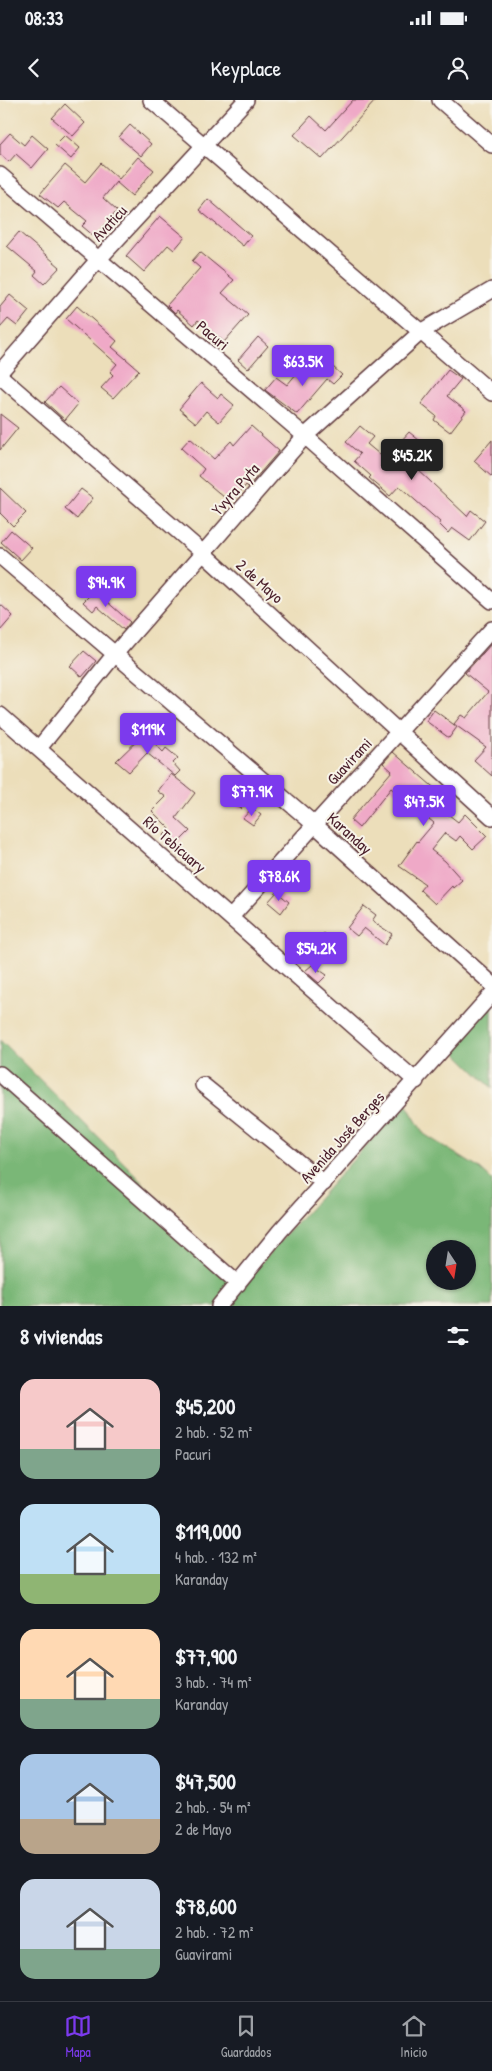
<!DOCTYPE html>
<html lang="es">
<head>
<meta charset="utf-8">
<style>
  :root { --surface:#171b24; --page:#20242c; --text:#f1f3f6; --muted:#9ea1a6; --line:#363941; --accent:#7c3aed }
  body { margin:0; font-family:"Patrick Hand",sans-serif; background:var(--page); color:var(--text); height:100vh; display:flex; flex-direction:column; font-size:19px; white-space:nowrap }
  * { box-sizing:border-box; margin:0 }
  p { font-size:16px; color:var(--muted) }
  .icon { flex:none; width:28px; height:28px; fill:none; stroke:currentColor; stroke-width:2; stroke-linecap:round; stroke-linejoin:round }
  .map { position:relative; height:1206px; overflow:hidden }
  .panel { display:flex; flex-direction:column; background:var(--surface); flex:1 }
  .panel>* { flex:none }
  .needle { width:32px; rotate:168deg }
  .buttons { position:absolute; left:426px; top:1140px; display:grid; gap:10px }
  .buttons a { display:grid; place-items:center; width:50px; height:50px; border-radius:50%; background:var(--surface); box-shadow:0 1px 4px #0004; font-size:25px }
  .price { position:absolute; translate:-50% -42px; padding:0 11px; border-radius:5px; background:var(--accent); color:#fff; font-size:16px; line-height:32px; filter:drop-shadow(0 1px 2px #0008) }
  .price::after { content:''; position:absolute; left:50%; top:30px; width:15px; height:11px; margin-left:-8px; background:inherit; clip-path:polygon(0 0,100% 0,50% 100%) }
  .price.current { background:#222; color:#fff }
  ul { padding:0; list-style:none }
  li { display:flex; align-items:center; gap:15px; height:125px; padding:0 20px }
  li span { display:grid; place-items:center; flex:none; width:140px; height:100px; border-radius:15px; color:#555 }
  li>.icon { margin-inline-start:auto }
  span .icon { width:60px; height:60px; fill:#fffc; stroke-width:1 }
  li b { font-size:21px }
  h2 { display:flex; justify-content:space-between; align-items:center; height:60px; padding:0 20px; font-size:21px }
  .status { display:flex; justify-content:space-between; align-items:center; height:35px; padding:0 25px; background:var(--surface); direction:ltr }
  .status svg { height:14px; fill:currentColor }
  header { display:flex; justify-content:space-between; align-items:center; height:65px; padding:0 20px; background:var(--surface); font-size:22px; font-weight:600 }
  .menu { display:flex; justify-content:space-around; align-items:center; height:70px; border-top:1px solid var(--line); background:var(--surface); font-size:14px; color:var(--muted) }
  .menu a { display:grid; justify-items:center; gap:2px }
  .menu .current { color:var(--accent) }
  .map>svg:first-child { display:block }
</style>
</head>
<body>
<div class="status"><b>08:33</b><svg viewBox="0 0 49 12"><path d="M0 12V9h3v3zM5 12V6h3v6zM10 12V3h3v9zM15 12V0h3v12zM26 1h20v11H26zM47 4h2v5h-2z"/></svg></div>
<header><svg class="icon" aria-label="back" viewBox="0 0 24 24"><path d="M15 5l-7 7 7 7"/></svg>Keyplace<svg class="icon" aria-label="person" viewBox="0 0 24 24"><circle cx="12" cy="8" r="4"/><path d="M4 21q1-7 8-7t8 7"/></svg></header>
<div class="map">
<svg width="492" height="1206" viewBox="0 0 492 1206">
  <rect width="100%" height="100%" fill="#f7f3e8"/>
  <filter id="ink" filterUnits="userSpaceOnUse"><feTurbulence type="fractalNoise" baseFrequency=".02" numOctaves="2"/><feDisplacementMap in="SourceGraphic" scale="10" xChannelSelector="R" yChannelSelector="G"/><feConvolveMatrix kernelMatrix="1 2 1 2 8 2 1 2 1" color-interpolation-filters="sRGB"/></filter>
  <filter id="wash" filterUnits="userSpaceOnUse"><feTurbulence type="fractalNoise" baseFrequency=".0096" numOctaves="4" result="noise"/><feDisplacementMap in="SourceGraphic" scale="20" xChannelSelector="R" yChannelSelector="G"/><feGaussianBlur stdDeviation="1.12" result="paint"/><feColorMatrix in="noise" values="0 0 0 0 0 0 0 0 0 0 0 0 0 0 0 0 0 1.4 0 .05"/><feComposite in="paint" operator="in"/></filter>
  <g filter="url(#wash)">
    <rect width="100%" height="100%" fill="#ecdeba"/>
    <path fill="#7ab777" stroke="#626b51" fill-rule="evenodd" d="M 492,904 L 492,988 L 456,953 L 461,939 Z
      M 0,940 L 130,1069 L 238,1184 L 242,1184 L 405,1002 L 424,1034 L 480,1069 L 492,1080 L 492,1206 L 0,1206 ZM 435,1149 L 468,1149 L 468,1181 L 435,1181 Z"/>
    <g id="blocks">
      <path fill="#efa9c7" d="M 353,0 L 376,0 L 322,59 L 294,35 L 311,16 L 326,30 Z
        M 65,4 L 85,23 L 73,36 L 52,18 Z
        M 130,25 L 151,44 L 141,56 L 119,37 Z
        M 10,33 L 24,45 L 32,35 L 48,49 L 32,68 L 16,54 L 9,62 L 0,54 L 0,44 Z
        M 65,35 L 80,48 L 71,59 L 55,45 Z
        M 138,57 L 154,70 L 132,96 L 116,82 L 103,98 L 117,111 L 95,137 L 82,126 L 87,121 L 64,102 L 58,108 L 40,94 L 65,65 L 85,82 L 101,63 L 119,79 Z
        M 208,99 L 251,136 L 243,146 L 199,110 Z
        M 160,116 L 185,137 L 174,150 L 168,145 L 144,172 L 126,156 Z
        M 19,132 L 60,167 L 44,184 L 34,175 L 37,171 L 7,146 Z
        M 200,152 L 234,180 L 222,193 L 248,215 L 224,242 L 198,220 L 194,225 L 177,210 L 175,213 L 167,205 L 200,168 L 192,161 Z
        M 10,195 L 29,211 L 17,226 L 8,219 L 0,228 L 0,207 Z
        M 77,206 L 117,241 L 112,247 L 139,270 L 113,298 L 101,288 L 113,275 L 110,272 L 117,264 L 66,219 Z
        M 258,237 L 268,246 L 248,269 L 238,260 Z
        M 324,259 L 342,275 L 333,284 L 327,279 L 297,314 L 265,290 L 276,277 L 287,285 L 297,273 L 305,280 Z
        M 448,270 L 461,279 L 447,296 L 466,311 L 450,332 L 434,320 L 436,316 L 421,304 Z
        M 201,283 L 218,298 L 221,294 L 234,305 L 219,322 L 206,311 L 196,323 L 179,309 Z
        M 59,287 L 78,304 L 65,320 L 45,302 Z
        M 0,314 L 18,328 L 0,350 Z
        M 251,326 L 279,351 L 248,387 L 246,385 L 231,403 L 199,376 L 204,369 L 181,348 L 190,338 L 214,359 L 231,341 L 234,345 Z
        M 360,326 L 373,337 L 367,344 L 385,359 L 409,332 L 430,349 L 415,367 L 467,416 L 471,410 L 485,421 L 470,441 L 452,428 L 448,433 L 439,424 L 440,422 L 399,386 L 390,396 L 369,378 L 371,376 L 354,361 L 360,354 L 346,342 Z
        M 492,340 L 492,377 L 474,361 Z
        M 0,388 L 26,413 L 13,426 L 0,413 Z
        M 81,389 L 93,398 L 77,419 L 65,409 Z
        M 11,430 L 32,448 L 21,460 L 1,442 Z
        M 98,487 L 107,495 L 104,499 L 130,522 L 124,530 L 97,506 L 93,511 L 83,502 Z
        M 0,504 L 13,516 L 0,531 Z
        M 492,543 L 492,676 L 474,660 L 486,647 L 454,624 L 461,615 L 466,618 L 488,592 L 465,573 Z
        M 84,551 L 96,561 L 82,577 L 70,566 Z
        M 434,610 L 457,627 L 449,638 L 426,621 Z
        M 145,633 L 163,652 L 166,648 L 178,658 L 173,663 L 180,671 L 175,676 L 147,653 L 129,672 L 116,661 Z
        M 393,652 L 447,699 L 440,708 L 458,722 L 465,714 L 487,736 L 473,749 L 460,736 L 456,741 L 445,733 L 431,750 L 445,761 L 462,780 L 453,788 L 452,786 L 435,804 L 420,790 L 425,784 L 399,766 L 417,741 L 418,742 L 434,723 L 391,688 L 359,728 L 350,720 L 392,671 L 383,663 Z
        M 171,674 L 195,693 L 176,718 L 190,731 L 174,747 L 163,736 L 170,729 L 152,711 L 166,697 L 158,691 Z
        M 242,691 L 251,698 L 241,709 L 232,702 Z
        M 252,708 L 261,715 L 253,725 L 243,718 Z
        M 277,792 L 289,802 L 281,813 L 268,802 Z
        M 364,806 L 376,815 L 372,821 L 392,834 L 385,845 L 364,828 L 357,836 L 347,828 Z
        M 324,833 L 337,846 L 327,855 L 315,843 Z
        M 312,865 L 327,875 L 319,883 L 305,871 Z"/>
    </g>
  </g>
  <g filter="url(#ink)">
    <use href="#blocks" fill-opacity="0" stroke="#623c40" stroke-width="1"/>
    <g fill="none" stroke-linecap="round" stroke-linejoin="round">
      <g stroke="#623c40" stroke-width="18">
        <path id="minor" d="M 151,0 L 492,293
          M 440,0 L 492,45
          M 0,75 L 305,336 L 492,501
          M 0,272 L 98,160 L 246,0
          M 0,276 L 203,453 L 492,717
          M 0,456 L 314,724 L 492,884
          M 0,615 L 416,981
          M 39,648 L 115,554 L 305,336 L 422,231 L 492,190
          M 231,817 L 492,529
          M 0,974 L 238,1184
          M 203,985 L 324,1083
          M 219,1206 L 280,1131 L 492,894"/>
      </g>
      <use href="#minor" stroke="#fff" stroke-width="15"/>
    </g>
  </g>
  <g text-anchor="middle" stroke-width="4" stroke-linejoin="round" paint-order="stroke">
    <g font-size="16" fill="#4a1f2b" stroke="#f7f3e8">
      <text transform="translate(109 123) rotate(-47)" y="6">Avaticu</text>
      <text transform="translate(213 235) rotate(40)" y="6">Pacuri</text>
      <text transform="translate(235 389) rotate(-49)" y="6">Yvyra Pyta</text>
      <text transform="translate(260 481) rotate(42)" y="6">2 de Mayo</text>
      <text transform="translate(349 661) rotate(-47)" y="6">Guavirami</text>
      <text transform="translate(350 733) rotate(42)" y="6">Karanday</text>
      <text transform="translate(175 744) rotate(41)" y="6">Río Tebicuary</text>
      <text transform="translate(342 1037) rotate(-48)" y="6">Avenida José Berges</text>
    </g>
  </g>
</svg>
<div class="buttons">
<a><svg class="needle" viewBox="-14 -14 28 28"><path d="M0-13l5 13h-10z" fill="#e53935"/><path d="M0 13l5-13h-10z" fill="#9ea1a6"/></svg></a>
</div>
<b class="price" style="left:303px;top:287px">$63.5K</b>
<b class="price current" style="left:412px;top:381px">$45.2K</b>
<b class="price" style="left:106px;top:508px">$94.9K</b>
<b class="price" style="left:148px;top:655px">$119K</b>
<b class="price" style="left:252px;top:717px">$77.9K</b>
<b class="price" style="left:424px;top:727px">$47.5K</b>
<b class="price" style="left:279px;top:802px">$78.6K</b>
<b class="price" style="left:316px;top:874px">$54.2K</b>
</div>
<section class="panel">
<h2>8 viviendas<svg class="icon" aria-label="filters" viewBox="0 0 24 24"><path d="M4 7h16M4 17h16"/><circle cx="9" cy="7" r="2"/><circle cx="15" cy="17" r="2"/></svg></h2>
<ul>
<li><span style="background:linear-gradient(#f6c9c9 70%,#7fa58c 0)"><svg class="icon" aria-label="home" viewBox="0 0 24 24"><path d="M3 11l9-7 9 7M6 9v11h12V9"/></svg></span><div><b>$45,200</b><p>2 hab. · 52 m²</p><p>Pacuri</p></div></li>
<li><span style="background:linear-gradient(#bfe0f5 70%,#8fb573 0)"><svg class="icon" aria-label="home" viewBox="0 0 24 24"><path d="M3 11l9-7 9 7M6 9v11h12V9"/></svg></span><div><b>$119,000</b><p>4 hab. · 132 m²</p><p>Karanday</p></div></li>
<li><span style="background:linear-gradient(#ffd9b3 70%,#7fa58c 0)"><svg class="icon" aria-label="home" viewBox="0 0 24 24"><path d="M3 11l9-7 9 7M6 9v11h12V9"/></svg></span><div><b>$77,900</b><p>3 hab. · 74 m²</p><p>Karanday</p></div></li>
<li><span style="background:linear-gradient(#a9c7e8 65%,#b9a48a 0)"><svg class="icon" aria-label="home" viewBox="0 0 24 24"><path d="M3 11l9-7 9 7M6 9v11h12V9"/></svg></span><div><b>$47,500</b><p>2 hab. · 54 m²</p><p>2 de Mayo</p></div></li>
<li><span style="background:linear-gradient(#c9d6e8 70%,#7fa58c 0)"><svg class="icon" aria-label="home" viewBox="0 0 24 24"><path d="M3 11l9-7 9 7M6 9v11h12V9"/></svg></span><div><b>$78,600</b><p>2 hab. · 72 m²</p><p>Guavirami</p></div></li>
</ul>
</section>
<nav class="menu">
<a class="current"><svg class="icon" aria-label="map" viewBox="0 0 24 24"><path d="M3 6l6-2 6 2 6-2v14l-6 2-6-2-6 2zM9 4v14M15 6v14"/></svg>Mapa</a>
<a><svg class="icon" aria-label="saved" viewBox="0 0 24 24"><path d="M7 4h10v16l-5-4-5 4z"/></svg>Guardados</a>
<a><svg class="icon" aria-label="home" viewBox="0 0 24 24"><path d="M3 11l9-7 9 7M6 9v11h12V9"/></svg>Inicio</a>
</nav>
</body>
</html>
